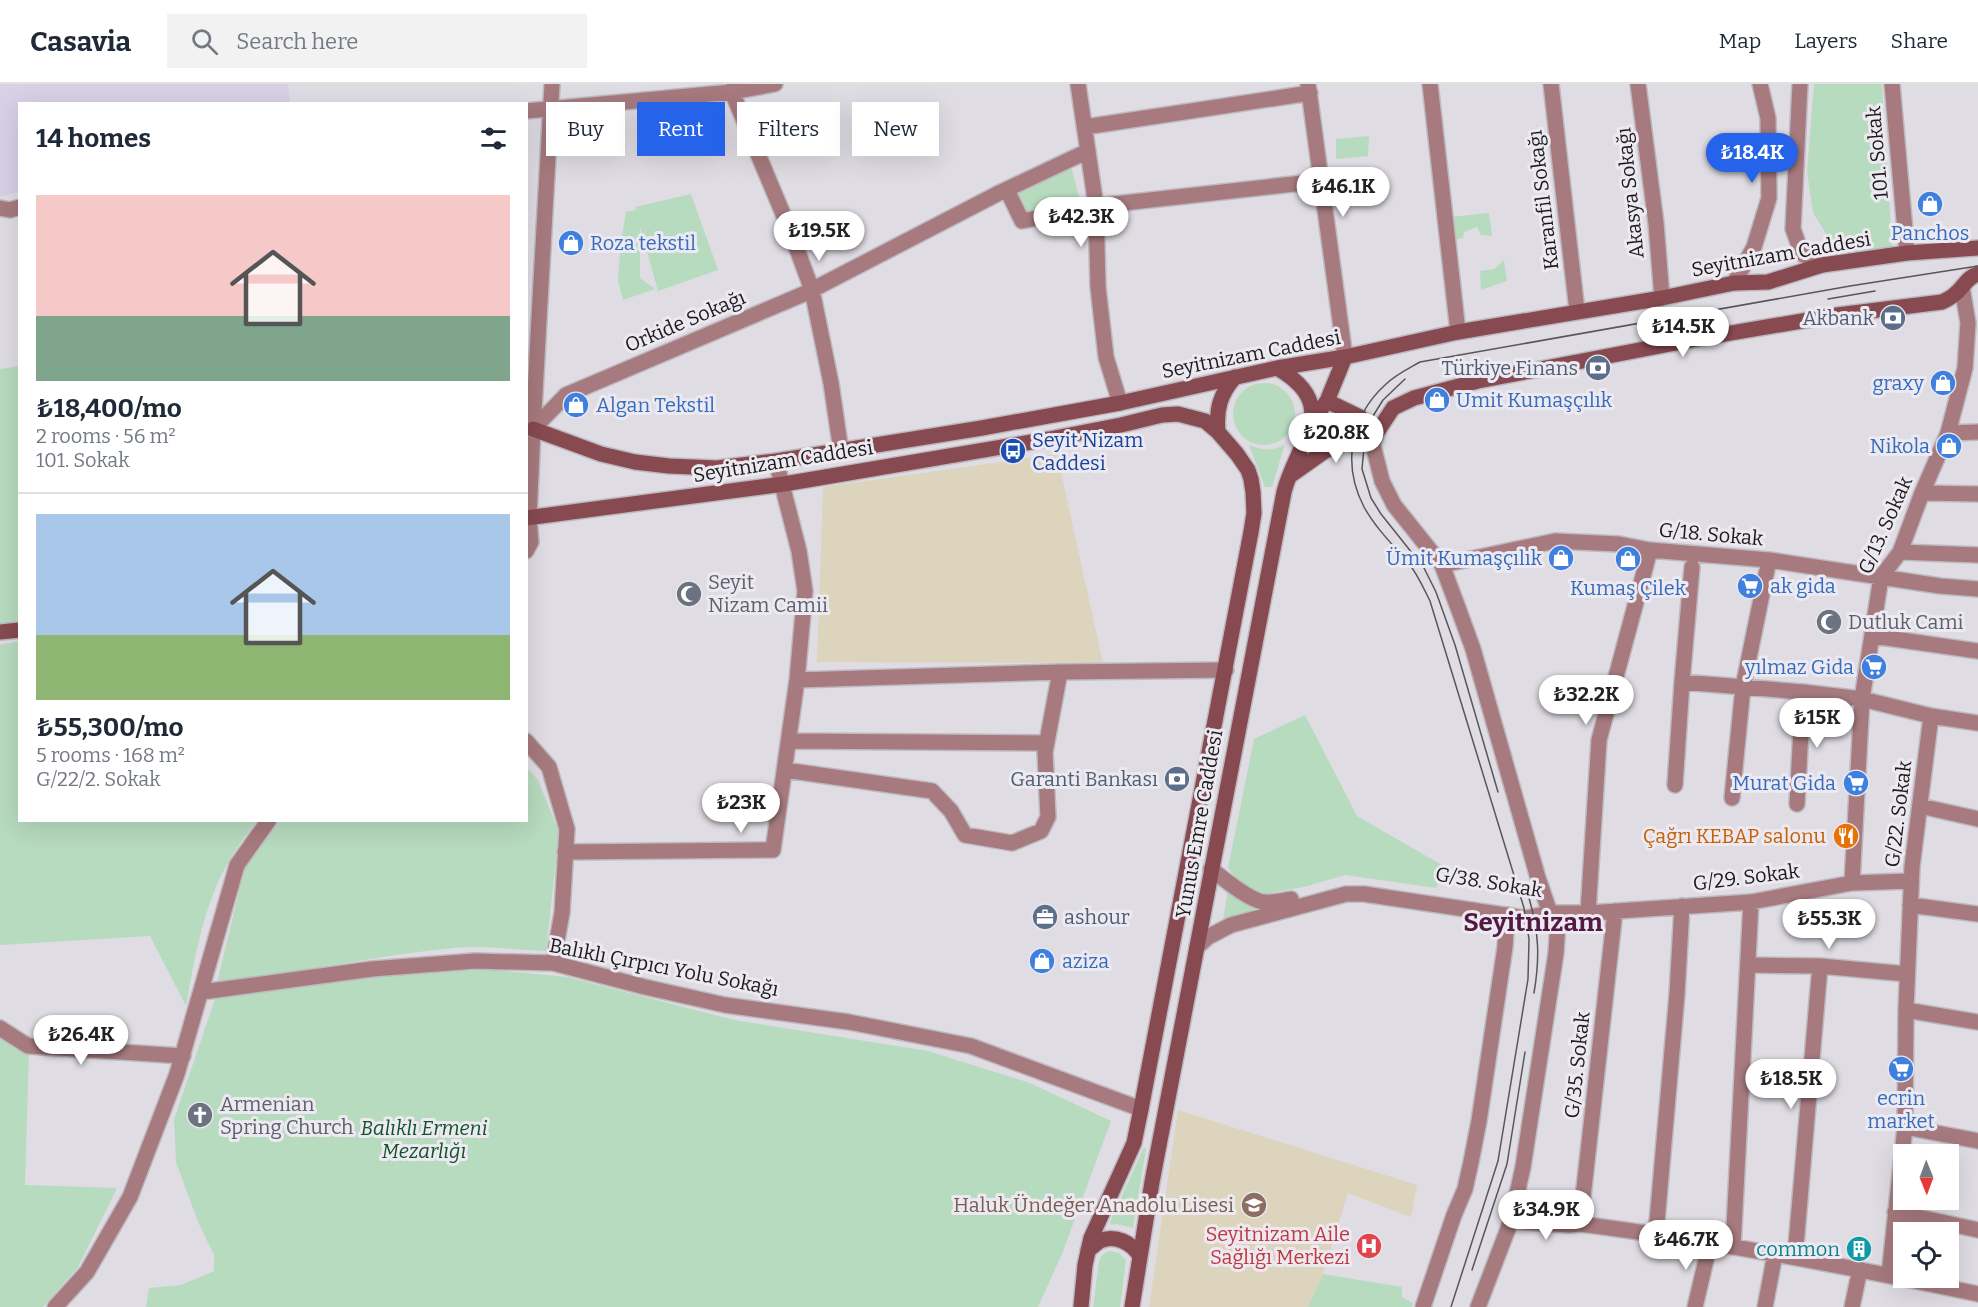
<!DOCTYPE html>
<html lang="en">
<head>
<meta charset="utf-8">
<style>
  :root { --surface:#fff; --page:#f2f2f3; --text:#1f2937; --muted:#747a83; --line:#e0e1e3; --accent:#2563eb }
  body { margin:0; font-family:Bitter,serif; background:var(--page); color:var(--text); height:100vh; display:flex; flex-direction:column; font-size:22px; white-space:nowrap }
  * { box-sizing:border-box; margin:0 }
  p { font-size:20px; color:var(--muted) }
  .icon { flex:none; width:33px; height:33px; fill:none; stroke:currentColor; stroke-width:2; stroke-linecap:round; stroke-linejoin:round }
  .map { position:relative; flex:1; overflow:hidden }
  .drawer { position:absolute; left:18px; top:18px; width:510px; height:720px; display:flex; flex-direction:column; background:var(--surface); border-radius:0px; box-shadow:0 6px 24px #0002 }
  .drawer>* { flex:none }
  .banner { position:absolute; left:546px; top:18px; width:570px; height:54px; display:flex; gap:12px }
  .needle { width:39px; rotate:179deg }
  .buttons { position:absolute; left:1893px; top:1060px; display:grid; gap:12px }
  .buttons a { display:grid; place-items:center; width:66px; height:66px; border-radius:0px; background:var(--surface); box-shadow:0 6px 24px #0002; font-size:30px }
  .price { position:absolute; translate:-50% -51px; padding:0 14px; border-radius:21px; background:#fff; color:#222; font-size:20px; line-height:39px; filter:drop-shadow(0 2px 3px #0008) }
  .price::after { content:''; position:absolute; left:50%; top:36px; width:18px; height:14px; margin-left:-9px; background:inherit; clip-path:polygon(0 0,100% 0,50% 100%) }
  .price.selected { background:var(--accent); color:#fff }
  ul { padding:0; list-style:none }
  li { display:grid; align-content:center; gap:12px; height:318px; padding:0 18px }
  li+li { border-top:2px solid var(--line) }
  li span { display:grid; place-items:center; height:186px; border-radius:0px; color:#555 }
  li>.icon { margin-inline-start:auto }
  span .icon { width:108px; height:108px; fill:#fffc; stroke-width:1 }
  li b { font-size:26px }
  h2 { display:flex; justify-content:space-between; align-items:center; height:72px; padding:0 18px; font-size:26px }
  .tag { padding:0 21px; border-radius:0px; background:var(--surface); box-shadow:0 6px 24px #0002; font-size:21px; line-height:54px }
  .tag.selected { background:var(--accent); color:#fff }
  header { display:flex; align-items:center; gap:36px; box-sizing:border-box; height:84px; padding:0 30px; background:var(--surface); border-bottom:2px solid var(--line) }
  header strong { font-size:28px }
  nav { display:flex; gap:33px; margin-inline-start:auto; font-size:21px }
  .search { width:420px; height:54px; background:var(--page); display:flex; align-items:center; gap:15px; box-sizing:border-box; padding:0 21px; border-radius:0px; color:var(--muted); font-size:22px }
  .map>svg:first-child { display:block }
</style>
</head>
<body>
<header>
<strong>Casavia</strong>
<div class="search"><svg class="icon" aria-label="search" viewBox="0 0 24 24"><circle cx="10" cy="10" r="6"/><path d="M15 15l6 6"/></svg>Search here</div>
<nav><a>Map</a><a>Layers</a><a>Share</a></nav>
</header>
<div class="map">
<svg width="1978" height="1223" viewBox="0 0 1978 1223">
  <rect width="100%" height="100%" fill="#e0dce3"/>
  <path fill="#ddd4be" d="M 1057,370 L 1103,579 L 817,578 L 823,403 Z
    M 1178,1026 L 1417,1101 L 1411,1133 L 1348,1109 L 1323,1190 L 1308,1223 L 1149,1223 Z"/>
  <path fill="#d8d0e5" d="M 0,0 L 288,0 L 290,19 L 20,20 L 19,108 L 0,113 Z"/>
  <path fill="#b7dbbf" d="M 1814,0 L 1882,0 L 1892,163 L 1853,168 L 1829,154 L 1813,129 L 1807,88 Z
    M 1369,52 L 1368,72 L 1336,75 L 1336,55 Z
    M 1071,82 L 1081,120 L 1027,131 L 1016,109 Z
    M 691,110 L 718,186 L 658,207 L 640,143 L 640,194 L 655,205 L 623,216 L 618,196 L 621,157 L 626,128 L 636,126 L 635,123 Z
    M 1489,129 L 1492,152 L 1481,151 L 1477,143 L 1464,148 L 1463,154 L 1454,156 L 1451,133 Z
    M 1504,176 L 1507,197 L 1481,206 L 1480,187 L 1494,185 Z
    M 19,282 L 19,539 L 0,542 L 0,285 Z
    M1233 330a31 31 0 1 1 62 0a31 31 0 1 1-62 0Z
    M 1285,360 L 1272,403 L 1265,403 L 1249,361 C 1262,366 1273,368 1285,360 Z
    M 19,557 L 20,736 L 257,737 C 248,749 238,761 230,775 C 204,819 195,872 186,922 L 150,852 L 0,861 L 0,561 Z
    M 1305,631 L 1357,732 L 1447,784 L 1436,804 L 1345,791 L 1304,803 L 1263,810 L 1255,807 L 1235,793 L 1228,784 L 1254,655 Z
    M 527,684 L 538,696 L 559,748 L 546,867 C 516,866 484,861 454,864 C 374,872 296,889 217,899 L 245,783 L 280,737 L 526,736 Z
    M 1228,806 L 1251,822 L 1261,825 L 1223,836 Z
    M 495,886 L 567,893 L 734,936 L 928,967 L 1030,999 L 1111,1037 L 1062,1170 L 1038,1223 L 146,1223 L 149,1204 L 181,1201 L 214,1187 L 214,1171 L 198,1138 L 176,1078 L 174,1036 L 216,912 L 381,887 Z
    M 0,950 L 29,968 L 25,1101 L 117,1104 L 78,1183 L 43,1223 L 0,1223 Z
    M 1144,1063 L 1146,1065 L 1133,1144 L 1117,1140 L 1111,1141 L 1110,1138 Z
    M 1109,1167 L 1119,1169 L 1126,1176 L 1120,1223 L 1093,1223 L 1099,1178 L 1101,1172 Z
    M 1323,1190 L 1402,1203 L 1402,1213 L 1413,1219 L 1412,1223 L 1308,1223 Z"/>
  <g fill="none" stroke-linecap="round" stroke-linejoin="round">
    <g stroke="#bdb9bf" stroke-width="18">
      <path id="minor" d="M 734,0 L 732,8 L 791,149 L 812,206 L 831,299 L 841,367
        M 1078,0 L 1096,122 L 1098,203 L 1106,273 L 1120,319
        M 1308,0 L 1345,273
        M 1430,0 L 1458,248
        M 1551,0 L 1577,227
        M 1638,0 L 1656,139 L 1662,214
        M 1892,0 L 1907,169
        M 526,27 L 732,8 L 775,0
        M 1085,43 L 1310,9
        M 1007,106 L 1022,137 L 1096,122 L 1321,97
        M 0,124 L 10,126 L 20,123
        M 533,345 L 566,311 L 806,209 L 999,109 L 1088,67
        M 1948,349 L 1978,348
        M 1922,409 L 1978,410
        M 1900,468 L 1978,471
        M 1442,481 L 1555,457 L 1619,460 L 1650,466 L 1769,476 L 1940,502 L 1978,505
        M 1873,552 L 1978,567
        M 797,596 L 1060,588 L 1226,586
        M 1682,598 L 1803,608 L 1862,615 L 1931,632 L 1978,639
        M 526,657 L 549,683 L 567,745 L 562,829 L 553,879
        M 789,657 L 1046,659
        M 785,686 L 932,707 L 951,727 L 965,751 L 1012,759 L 1041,747 L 1048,733 L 1045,668 L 1060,588
        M 1675,701 L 1682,598 L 1692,483
        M 1732,714 L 1743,603 L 1769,476
        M 1797,720 L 1803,608
        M 1920,722 L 1978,735
        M 565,768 L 773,766 L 797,596 L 805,507 L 799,467 L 776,377
        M 1211,785 C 1224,795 1247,815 1263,818 C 1272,819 1281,817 1291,815
        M 1852,799 L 1862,615 L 1881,493 L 1900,468 L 1922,409 L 1948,349 L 1965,284 L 1968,239 L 1962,203
        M 1910,821 L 1978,830
        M 1588,829 L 1599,656 L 1650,466
        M 1197,863 L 1208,853 L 1231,841 L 1346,810 L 1364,810 L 1526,834 L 1550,829 L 1588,829 L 1751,818 L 1852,799 L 1911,797
        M 1748,881 L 1820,882 L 1907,890
        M 1906,926 L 1978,938
        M 0,944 L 28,962 L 183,972
        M 1905,1043 L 1978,1057
        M 1515,1125 L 1552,1132
        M 1895,1128 L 1978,1146
        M 1511,1137 L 1569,1141 L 1580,1140 C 1714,1157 1846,1182 1978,1210
        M 1580,1140 L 1615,827
        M 1656,1149 L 1677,910 L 1682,822
        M 1733,1163 L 1751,818
        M 1795,1173 L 1820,882
        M 1889,1191 L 1905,1043 L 1906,926 L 1912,783 L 1931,632
        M 1695,1223 L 1710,1159
        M 1765,1223 L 1775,1170
        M 1852,1223 L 1860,1185"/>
    </g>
    <g stroke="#bdb9bf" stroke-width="18">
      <path id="tertiary" d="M 1800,0 L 1793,145 L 1802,170 L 1822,181
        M 1734,199 L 1754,163 L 1769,114 L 1768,34 L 1760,0
        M 1376,350 L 1373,361 L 1382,397 L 1394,421 L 1442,481 L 1457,521 L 1473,565 L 1538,794 L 1550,829 L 1558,838 L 1556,869 L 1523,1083 L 1511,1137 L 1478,1223
        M 526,467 L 531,458 L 529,434 L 533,345 L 552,0
        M 202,908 L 372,885 L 475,877 L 553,879 L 645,903 L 725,921 L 849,938 L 971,962 L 1141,1025
        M 55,1223 L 87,1188 L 130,1113 L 177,990 L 237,781 L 269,736
        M 1423,1223 L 1454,1131 L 1465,1105 L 1471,1078 L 1479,1037 L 1505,863 L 1507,831"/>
    </g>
    <g stroke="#bdb9bf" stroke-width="18">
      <path id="secondary" d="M 1327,317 L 1360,333 L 1376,350
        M 1313,336 L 1327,317 L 1345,273
        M 533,345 L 601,370 L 635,378 L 669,382 L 717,384 L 776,377 L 982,344 L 1120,319 L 1277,284 L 1345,273 L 1458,248 L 1662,214 L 1734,199 L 1768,198 L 1822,181 L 1907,169 L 1978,164
        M 1218,348 C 1216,325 1220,310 1235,293
        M 1376,350 L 1393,324 L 1414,314 L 1478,297 L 1702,254 L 1837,231 L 1942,218 C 1946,216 1951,214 1955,210 C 1964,203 1967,193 1978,190
        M 1291,391 L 1325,367 L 1354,355 L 1376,350
        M 526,434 L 784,400 L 1049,355 L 1121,341 L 1162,331 L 1178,330 L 1205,337 L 1218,348 L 1237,370 L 1248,386 L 1251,395 L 1253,408 L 1254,429 L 1251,448 L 1141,1025 L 1134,1059 L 1091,1154 L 1085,1181 L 1081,1223
        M 0,548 L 20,546
        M 1088,1166 C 1092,1164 1096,1159 1100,1157 C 1115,1150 1132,1159 1140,1172
        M 1132,1223 L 1152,1098 L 1284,408 C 1297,357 1343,322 1277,284"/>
    </g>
    <use href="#minor" stroke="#a67a7e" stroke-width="15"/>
    <use href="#tertiary" stroke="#a67a7e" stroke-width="15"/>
    <use href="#secondary" stroke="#874a51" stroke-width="15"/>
    <path stroke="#585659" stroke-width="1.5" d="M 1828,215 L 1875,207
      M 1405,295 L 1383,316 L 1368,340 L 1365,353 L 1362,385 L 1371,414 L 1381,430 L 1424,484 L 1436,508 L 1455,561 L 1498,708
      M 1529,814 C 1539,848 1540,874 1534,909
      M 1472,1186 L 1507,1080 L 1525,968
      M 1451,1223 L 1498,1077 L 1528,895 L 1529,855 L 1524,824 L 1430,517 C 1423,503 1417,489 1407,477 C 1392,460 1375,443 1364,423 C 1342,381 1350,333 1385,301 C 1395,291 1408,285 1420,278 L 1850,202 L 1978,182"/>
  </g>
  <defs>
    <g id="shop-disc" transform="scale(1.35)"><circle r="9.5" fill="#3f7fe0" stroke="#ede9f0"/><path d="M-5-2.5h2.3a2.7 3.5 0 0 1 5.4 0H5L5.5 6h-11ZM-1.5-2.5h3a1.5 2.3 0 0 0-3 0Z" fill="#fff"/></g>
    <g id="bank-disc" transform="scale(1.35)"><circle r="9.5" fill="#5c6f8a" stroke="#ede9f0"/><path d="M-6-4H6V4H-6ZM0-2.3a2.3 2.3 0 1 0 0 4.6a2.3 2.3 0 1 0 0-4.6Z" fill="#fff"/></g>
    <g id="bus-disc" transform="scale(1.35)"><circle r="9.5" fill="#1a4fb4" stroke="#ede9f0"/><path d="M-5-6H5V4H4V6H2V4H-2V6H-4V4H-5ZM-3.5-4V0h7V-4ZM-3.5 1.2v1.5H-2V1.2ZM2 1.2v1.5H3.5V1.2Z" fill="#fff"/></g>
    <g id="supermarket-disc" transform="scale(1.35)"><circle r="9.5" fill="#3f7fe0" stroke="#ede9f0"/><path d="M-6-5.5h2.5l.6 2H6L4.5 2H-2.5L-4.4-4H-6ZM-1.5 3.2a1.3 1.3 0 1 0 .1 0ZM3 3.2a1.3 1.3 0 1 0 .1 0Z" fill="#fff"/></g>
    <g id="mosque-disc" transform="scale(1.35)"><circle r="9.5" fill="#6b7280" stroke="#ede9f0"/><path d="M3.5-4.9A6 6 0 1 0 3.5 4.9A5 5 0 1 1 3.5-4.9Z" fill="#fff"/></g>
    <g id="restaurant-disc" transform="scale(1.35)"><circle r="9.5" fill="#e8710a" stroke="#ede9f0"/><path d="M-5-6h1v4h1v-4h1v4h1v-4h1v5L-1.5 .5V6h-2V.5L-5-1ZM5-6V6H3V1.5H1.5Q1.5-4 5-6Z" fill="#fff"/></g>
    <g id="office-disc" transform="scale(1.35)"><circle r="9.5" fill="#5c6f8a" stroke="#ede9f0"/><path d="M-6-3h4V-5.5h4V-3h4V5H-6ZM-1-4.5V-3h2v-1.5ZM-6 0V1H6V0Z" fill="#fff"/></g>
    <g id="church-disc" transform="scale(1.35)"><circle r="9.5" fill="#6b7280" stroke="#ede9f0"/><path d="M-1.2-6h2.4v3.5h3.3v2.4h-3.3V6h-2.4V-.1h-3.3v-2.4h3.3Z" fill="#fff"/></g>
    <g id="school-disc" transform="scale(1.35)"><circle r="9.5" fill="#8d6e63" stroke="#ede9f0"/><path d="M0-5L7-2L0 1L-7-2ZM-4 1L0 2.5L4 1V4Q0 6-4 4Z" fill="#fff"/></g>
    <g id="hospital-disc" transform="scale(1.35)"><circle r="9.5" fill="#e0444e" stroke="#ede9f0"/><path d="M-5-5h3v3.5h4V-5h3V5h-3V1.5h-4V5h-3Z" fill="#fff"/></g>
    <g id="building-disc" transform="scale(1.35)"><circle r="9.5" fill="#0f9aa8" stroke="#ede9f0"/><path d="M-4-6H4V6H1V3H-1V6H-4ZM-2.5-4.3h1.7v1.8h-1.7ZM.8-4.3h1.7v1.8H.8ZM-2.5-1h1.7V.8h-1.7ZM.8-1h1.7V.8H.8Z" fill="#fff"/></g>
  </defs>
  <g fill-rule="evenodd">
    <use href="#shop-disc" x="1930" y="120"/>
    <use href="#shop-disc" x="571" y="159"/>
    <use href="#bank-disc" x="1893" y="234"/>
    <use href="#bank-disc" x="1598" y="284"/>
    <use href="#shop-disc" x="1943" y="299"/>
    <use href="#shop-disc" x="1437" y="316"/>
    <use href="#shop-disc" x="576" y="321"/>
    <use href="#shop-disc" x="1949" y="362"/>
    <use href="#bus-disc" x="1013" y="367"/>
    <use href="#shop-disc" x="1561" y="474"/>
    <use href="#shop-disc" x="1628" y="475"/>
    <use href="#supermarket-disc" x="1750" y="502"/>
    <use href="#mosque-disc" x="689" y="510"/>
    <use href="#mosque-disc" x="1829" y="538"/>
    <use href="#supermarket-disc" x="1874" y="583"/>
    <use href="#bank-disc" x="1177" y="695"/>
    <use href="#supermarket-disc" x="1856" y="699"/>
    <use href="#restaurant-disc" x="1846" y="752"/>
    <use href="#office-disc" x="1045" y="833"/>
    <use href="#shop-disc" x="1042" y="877"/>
    <use href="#supermarket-disc" x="1901" y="985"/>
    <use href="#church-disc" x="200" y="1031"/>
    <use href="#school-disc" x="1254" y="1121"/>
    <use href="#hospital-disc" x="1369" y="1162"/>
    <use href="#building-disc" x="1859" y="1165"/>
  </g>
  <g text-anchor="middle" stroke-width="6" stroke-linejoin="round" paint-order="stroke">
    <g font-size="20" fill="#1b1a1c" stroke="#ede9f0">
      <text transform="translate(1877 69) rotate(-95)" y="7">101. Sokak</text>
      <text transform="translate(1630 109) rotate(-96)" y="7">Akasya Sokağı</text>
      <text transform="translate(1543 116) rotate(-97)" y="7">Karanfil Sokağı</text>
      <text transform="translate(1781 170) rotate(-10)" y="7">Seyitnizam Caddesi</text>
      <text transform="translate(685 237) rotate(-23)" y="7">Orkide Sokağı</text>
      <text transform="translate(1251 270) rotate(-11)" y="7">Seyitnizam Caddesi</text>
      <text transform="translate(783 377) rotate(-9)" y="7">Seyitnizam Caddesi</text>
      <text transform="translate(1885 441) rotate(-66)" y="7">G/13. Sokak</text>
      <text transform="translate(1711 450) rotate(5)" y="7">G/18. Sokak</text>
      <text transform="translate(1898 730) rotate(-83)" y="7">G/22. Sokak</text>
      <text transform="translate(1199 740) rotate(-80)" y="7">Yunus Emre Caddesi</text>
      <text transform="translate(1746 793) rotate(-7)" y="7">G/29. Sokak</text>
      <text transform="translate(1489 798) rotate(9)" y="7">G/38. Sokak</text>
      <text transform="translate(664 883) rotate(11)" y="7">Balıklı Çırpıcı Yolu Sokağı</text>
      <text transform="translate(1577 981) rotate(-84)" y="7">G/35. Sokak</text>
    </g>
    <g font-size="20" fill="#366cbe" stroke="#ede9f0" text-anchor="start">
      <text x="1930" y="156" text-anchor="middle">Panchos</text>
      <text x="590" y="166">Roza tekstil</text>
      <text x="1924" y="306" text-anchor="end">graxy</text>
      <text x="1456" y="323">Umit Kumaşçılık</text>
      <text x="596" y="328">Algan Tekstil</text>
      <text x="1930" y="369" text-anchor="end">Nikola</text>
      <text x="1542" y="481" text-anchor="end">Ümit Kumaşçılık</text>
      <text x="1770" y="509">ak gida</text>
      <text x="1628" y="511" text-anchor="middle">Kumaş Çilek</text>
      <text x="1854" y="590" text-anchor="end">yılmaz Gida</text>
      <text x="1836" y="706" text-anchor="end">Murat Gida</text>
      <text x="1062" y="884">aziza</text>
      <text x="1901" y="1021" text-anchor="middle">ecrin<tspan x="1901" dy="23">market</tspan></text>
    </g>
    <g font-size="20" fill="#4e5e75" stroke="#ede9f0" text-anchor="end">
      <text x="1874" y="241">Akbank</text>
      <text x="1578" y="291">Türkiye Finans</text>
      <text x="1158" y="702">Garanti Bankası</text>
      <text x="1064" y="840" text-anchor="start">ashour</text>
    </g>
    <g font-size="20" fill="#164399" stroke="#ede9f0" text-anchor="start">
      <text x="1032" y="363">Seyit Nizam<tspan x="1032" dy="23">Caddesi</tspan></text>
    </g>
    <g font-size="20" fill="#5b616d" stroke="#ede9f0" text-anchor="start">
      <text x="708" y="505">Seyit<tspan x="708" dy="23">Nizam Camii</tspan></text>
      <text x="1848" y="545">Dutluk Cami</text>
      <text x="220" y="1027">Armenian<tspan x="220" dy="23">Spring Church</tspan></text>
    </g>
    <g font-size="20" fill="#c56008" stroke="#ede9f0" text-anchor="end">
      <text x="1826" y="759">Çağrı KEBAP salonu</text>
    </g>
    <g font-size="20" font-style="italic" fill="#10522b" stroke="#ede9f0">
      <text x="424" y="1051">Balıklı Ermeni<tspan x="424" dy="23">Mezarlığı</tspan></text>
    </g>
    <g font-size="20" fill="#785e54" stroke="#ede9f0" text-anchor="end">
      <text x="1234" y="1128">Haluk Ündeğer Anadolu Lisesi</text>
    </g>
    <g font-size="20" fill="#be3a42" stroke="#ede9f0" text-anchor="end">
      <text x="1350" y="1157">Seyitnizam Aile<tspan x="1350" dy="23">Sağlığı Merkezi</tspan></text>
    </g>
    <g font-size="20" fill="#0d838f" stroke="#ede9f0" text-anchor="end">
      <text x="1840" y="1172">common</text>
    </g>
    <g font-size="26" font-weight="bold" fill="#521a43" stroke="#ede9f0">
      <text x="1533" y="847">Seyitnizam</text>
    </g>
  </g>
</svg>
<div class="buttons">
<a><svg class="needle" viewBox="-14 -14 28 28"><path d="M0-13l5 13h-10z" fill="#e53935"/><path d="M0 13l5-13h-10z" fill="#747a83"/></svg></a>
<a><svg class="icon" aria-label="locate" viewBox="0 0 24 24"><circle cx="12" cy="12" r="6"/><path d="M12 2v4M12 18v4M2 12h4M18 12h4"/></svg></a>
</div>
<b class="price selected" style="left:1752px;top:100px">₺18.4K</b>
<b class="price" style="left:1343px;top:134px">₺46.1K</b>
<b class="price" style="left:1081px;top:164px">₺42.3K</b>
<b class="price" style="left:819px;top:178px">₺19.5K</b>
<b class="price" style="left:1683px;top:274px">₺14.5K</b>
<b class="price" style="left:1336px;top:380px">₺20.8K</b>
<b class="price" style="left:1586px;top:642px">₺32.2K</b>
<b class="price" style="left:1817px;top:665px">₺15K</b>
<b class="price" style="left:741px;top:750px">₺23K</b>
<b class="price" style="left:1829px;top:866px">₺55.3K</b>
<b class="price" style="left:81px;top:982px">₺26.4K</b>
<b class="price" style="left:1791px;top:1026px">₺18.5K</b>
<b class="price" style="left:1546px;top:1157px">₺34.9K</b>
<b class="price" style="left:1686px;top:1187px">₺46.7K</b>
<div class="banner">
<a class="tag">Buy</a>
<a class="tag selected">Rent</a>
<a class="tag">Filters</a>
<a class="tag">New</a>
</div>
<section class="drawer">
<h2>14 homes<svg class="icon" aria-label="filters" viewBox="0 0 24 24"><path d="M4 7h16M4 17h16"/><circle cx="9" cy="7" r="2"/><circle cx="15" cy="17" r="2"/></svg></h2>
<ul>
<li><span style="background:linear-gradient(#f6c9c9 65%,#7fa58c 0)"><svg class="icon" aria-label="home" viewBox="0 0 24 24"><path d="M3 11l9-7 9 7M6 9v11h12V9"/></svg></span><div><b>₺18,400/mo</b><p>2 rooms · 56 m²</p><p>101. Sokak</p></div></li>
<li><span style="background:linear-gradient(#a9c7e8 65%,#8fb573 0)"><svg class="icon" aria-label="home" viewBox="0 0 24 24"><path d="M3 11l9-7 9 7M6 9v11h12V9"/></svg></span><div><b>₺55,300/mo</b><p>5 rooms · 168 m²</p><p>G/22/2. Sokak</p></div></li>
</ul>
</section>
</div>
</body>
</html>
